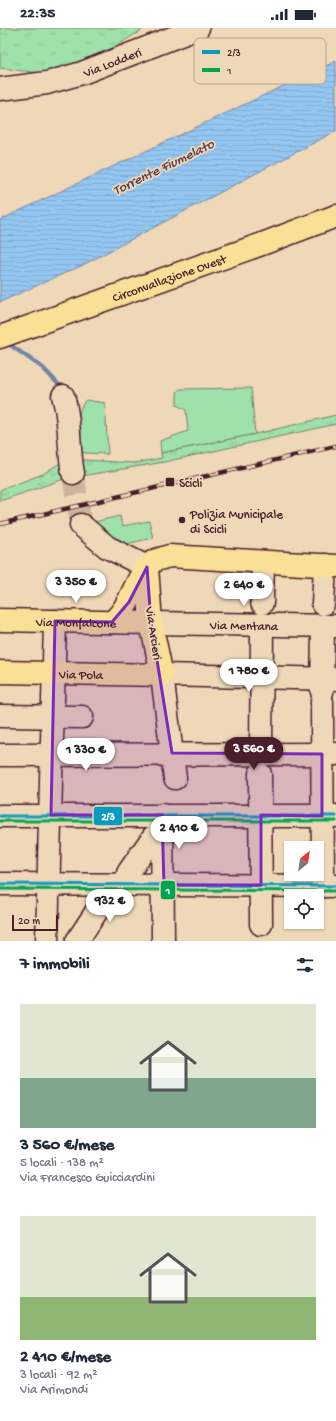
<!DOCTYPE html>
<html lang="it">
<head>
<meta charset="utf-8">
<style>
  :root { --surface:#fff; --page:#f2f2f3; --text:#1f2937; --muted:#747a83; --accent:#4a1f2b }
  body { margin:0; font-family:"Gochi Hand",sans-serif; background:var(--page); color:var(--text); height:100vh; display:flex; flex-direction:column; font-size:15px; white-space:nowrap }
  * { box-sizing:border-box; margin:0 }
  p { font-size:13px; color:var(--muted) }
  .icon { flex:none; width:22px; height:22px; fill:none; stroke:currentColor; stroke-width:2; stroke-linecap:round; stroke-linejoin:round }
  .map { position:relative; height:913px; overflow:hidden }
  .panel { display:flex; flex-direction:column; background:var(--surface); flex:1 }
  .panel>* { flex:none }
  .needle { width:26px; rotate:29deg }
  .fabs { position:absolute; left:284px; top:813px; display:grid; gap:8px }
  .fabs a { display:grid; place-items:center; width:40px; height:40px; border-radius:0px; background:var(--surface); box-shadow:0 1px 3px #0004; font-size:20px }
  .scale { position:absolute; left:12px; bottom:10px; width:46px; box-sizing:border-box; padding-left:4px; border:2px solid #4a1f2b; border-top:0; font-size:11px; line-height:14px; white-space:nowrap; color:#4a1f2b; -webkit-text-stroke:3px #efd8b8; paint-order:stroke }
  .price { position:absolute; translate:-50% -34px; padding:0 9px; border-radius:14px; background:#fff; color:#222; font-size:13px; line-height:26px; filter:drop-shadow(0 1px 2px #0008) }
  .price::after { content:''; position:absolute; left:50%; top:24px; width:12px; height:9px; margin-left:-6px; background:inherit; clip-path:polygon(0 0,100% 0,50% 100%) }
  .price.current { background:var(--accent); color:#fff }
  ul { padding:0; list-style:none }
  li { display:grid; align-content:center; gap:8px; height:212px; padding:0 20px }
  li span { display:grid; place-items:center; height:124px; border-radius:0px; color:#555 }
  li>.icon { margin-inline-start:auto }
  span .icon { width:72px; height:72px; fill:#fffc; stroke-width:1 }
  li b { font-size:17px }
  h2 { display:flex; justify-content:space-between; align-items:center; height:48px; padding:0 20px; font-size:17px }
  .status { display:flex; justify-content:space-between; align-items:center; height:28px; padding:0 20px; background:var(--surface); direction:ltr }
  .status svg { height:11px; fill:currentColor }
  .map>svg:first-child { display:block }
</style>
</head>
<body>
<div class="status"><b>22:35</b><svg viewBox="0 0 49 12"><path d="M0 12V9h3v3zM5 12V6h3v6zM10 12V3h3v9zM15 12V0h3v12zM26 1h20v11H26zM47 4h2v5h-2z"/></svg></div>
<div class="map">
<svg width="336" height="913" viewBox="0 0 336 913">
  <defs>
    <pattern id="grass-tufts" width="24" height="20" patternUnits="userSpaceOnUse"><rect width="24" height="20" fill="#9ee1ab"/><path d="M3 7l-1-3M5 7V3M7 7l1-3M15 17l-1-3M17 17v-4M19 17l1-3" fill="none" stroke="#8ac193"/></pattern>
    <pattern id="water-rules" width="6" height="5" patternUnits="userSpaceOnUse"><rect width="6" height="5" fill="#93c7f1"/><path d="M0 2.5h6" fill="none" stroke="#80aacf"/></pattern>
  </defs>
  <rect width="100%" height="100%" fill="#efd8b8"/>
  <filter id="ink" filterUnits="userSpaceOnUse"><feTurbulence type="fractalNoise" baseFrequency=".025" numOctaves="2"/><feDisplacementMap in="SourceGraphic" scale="8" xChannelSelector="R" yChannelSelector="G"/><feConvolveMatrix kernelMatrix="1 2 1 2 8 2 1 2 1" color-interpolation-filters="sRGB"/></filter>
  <g filter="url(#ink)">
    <path fill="url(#grass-tufts)" stroke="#74806b" d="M 0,0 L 141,0 L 142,2 L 113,20 L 48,46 L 0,40 Z
      M 336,387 L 336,396 L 164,434 L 64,451 L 0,473 L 0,462 L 43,446 L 63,433 L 78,444 L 83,432 L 135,435 L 162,430 L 161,425 L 255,406 Z"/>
    <path fill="#9ee1ab" stroke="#74806b" d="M 251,360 L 255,406 L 161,425 L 160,413 L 188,403 L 186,382 L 177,377 L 177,364 L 180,361 Z
      M 86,372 L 105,375 L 108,426 L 84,425 L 82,422 C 80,405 74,384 86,372 Z
      M 120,488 L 122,498 L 149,493 L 153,510 L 126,516 L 85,496 Z"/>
    <path fill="url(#water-rules)" stroke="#7684a2" d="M 336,33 L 336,103 L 83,237 L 0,274 L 0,192 Z"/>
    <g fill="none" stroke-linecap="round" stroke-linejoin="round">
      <path stroke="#7684a2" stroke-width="4.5" d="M 6,314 L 43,340 L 62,360"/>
      <path stroke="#ceb39c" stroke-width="22" stroke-dasharray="22 11" stroke-linecap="butt" d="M 73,445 L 81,497"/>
      <g stroke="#4a1f2b" stroke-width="25">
        <g id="minor">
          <path id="s1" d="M 0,61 L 47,55 L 82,45 L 198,0"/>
          <path d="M 63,368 C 71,393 68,420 73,445"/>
          <path d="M 81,497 L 107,519 L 147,539"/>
          <path d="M 262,575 L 263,534"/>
          <path d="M 323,576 L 325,537"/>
          <path id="s2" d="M 151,595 L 336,598"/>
          <path d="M 322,664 L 323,598"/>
          <path d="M 322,674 L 323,858"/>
          <path d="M 0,688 L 82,689"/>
          <path d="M 261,726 L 262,596"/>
          <path d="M 0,727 L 336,726"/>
          <path d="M 260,746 L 261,896"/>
          <path d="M 175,750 L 162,647 L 336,651"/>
          <path d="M 162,787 L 163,913"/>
          <path d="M 0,788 L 336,788"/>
          <path d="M 0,856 L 336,858"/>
          <path d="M 127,857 L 128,845 L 153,809 L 162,809"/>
          <path d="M 47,913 L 55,593"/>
          <path d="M 77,913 L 114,857"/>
        </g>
      </g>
      <g stroke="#4a1f2b" stroke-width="25">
        <g id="major">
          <path id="s3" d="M 0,309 L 262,216 L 336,188"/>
          <path id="s4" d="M 0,592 L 151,595"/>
          <path d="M 112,594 C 133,578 136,543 154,533 C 158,531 164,530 169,528 L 336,538"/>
          <path id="s5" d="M 0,644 L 162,647 L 151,595 L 147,539"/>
        </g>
      </g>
      <use href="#minor" stroke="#efd8b8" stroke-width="22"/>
      <use href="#major" stroke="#fadf96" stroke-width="22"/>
      <g stroke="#4a1f2b" stroke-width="4.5">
        <path id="rail" d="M 0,496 L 336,418"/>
      </g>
      <use href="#rail" stroke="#efd8b8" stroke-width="3" stroke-dasharray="9" stroke-linecap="butt"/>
      <g stroke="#efd8b8" stroke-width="6">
        <path id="bus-1" d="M 0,788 L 336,788
          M 0,856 L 336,858"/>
      </g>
      <g stroke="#efd8b8" stroke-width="6">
        <path id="bus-2" d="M 0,793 L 336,793
          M 0,861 L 336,863"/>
      </g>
      <use href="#bus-1" stroke="#079bbe" stroke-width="3"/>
      <use href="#bus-2" stroke="#00a651" stroke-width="3"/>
    </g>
  </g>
  <path fill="#7b2cbf" fill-opacity="0.2" stroke="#7b2cbf" stroke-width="3" stroke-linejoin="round" d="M 147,539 L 151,595 L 172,725 L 322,726 L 322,788 L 261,787 L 261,857 L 164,857 L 162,787 L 51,787 L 55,593 L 112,594 L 129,574 Z"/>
  <g fill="#4a1f2b" stroke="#efd8b8" stroke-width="1.5">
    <rect x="165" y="449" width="10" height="10" rx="2"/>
    <circle cx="182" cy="492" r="4"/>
  </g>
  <g text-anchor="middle" stroke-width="3.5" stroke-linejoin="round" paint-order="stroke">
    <g font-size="13" fill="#4a1f2b" stroke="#efd8b8">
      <text dy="5" stroke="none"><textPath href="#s1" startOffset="116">Via Lodderi</textPath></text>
      <text dy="5" stroke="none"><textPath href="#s3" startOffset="179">Circonvallazione Ovest</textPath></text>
      <text dy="5" stroke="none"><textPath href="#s4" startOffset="76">Via Monfalcone</textPath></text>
      <text dy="5" stroke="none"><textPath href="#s2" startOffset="93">Via Mentana</textPath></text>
      <text transform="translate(155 605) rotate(81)" y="5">Via Arcieri</text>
      <text dy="5" stroke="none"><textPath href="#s5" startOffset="81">Via Pola</textPath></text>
    </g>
    <g font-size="13" fill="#4a1f2b" stroke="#efd8b8" text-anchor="start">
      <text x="179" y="459">Scicli</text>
      <text x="190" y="490">Polizia Municipale<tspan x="190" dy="15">di Scicli</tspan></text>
    </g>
    <g font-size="14" font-style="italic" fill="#594153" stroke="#efd8b8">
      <text transform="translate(163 138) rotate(-26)" y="5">Torrente Fiumelato</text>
    </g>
  </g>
  <rect x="194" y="10" width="132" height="46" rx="6" fill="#efd8b8" stroke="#bea08e" stroke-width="1"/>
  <rect x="202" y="22" width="18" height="4" fill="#079bbe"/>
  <rect x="202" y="40" width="18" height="4" fill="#00a651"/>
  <g font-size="11" fill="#4a1f2b">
    <text x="227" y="28">2/3</text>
    <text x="227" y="46">1</text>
  </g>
  <g stroke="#efd8b8" stroke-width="1.5">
    <rect x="93" y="778" width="30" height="20" rx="4" fill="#079bbe"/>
    <rect x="160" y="852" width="16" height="20" rx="4" fill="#00a651"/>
  </g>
  <g font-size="11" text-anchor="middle" font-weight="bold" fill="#fff">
    <text x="108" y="792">2/3</text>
    <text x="168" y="866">1</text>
  </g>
</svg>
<div class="fabs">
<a><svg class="needle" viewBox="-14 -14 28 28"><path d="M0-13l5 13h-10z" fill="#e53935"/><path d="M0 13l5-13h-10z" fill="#747a83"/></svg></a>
<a><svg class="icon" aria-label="locate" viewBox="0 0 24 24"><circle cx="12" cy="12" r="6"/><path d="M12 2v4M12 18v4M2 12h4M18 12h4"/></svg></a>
</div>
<div class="scale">20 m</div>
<b class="price" style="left:76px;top:576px">3 350 €</b>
<b class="price" style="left:244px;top:579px">2 640 €</b>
<b class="price" style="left:249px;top:665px">1 780 €</b>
<b class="price current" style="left:254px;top:743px">3 560 €</b>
<b class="price" style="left:86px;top:744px">1 330 €</b>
<b class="price" style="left:179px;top:822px">2 410 €</b>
<b class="price" style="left:110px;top:895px">932 €</b>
</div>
<section class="panel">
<h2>7 immobili<svg class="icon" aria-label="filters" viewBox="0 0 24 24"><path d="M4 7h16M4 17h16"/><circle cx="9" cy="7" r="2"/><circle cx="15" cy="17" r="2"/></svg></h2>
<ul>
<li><span style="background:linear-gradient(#dfe7d0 60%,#7fa58c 0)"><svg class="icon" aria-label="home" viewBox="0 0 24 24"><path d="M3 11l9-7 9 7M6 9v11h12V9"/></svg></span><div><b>3 560 €/mese</b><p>5 locali · 138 m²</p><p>Via Francesco Guicciardini</p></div></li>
<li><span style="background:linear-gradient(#dfe7d0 65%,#8fb573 0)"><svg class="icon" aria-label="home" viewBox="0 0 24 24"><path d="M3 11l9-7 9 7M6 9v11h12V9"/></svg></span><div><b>2 410 €/mese</b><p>3 locali · 92 m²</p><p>Via Arimondi</p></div></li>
</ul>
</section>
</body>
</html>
